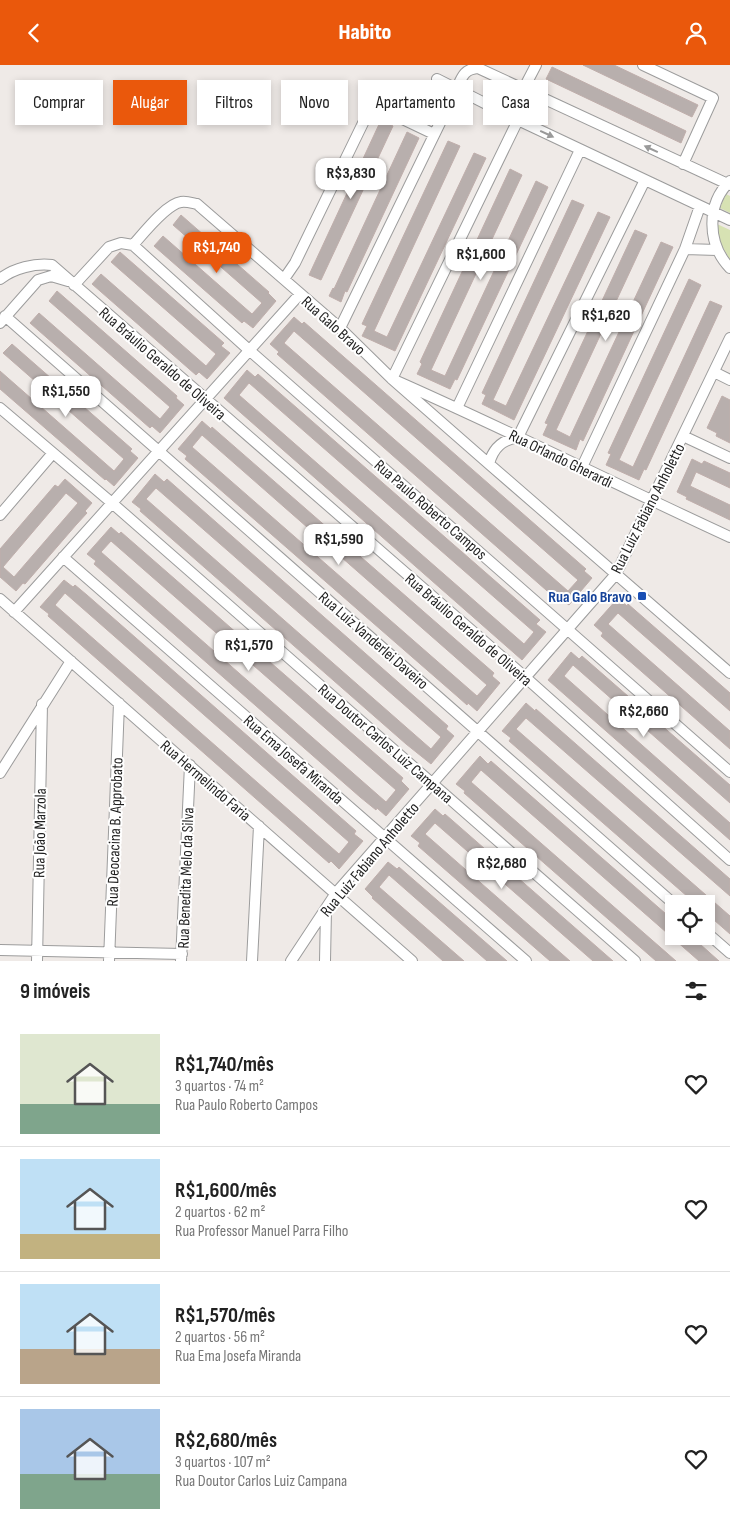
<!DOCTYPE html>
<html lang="pt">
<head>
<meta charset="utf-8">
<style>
  :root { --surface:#fff; --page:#f6f6f6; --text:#222; --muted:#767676; --line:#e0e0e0; --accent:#ea580c }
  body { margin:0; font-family:"Sofia Sans Condensed",sans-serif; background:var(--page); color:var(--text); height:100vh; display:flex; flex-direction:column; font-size:19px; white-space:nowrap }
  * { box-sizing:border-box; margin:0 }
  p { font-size:16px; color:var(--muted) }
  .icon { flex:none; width:28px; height:28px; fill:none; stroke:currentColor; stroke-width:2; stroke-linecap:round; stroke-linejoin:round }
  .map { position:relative; height:896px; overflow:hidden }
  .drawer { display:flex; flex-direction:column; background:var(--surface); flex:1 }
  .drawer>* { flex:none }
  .banner { position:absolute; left:15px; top:15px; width:700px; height:45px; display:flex; gap:10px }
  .tools { position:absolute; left:665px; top:830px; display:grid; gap:10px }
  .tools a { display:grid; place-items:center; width:50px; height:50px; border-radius:0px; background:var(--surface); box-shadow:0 2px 8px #0003; font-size:25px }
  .price { position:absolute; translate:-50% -42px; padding:0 11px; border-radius:10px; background:#fff; color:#222; font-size:16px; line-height:32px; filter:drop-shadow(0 1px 2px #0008) }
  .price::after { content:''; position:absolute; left:50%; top:30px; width:15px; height:11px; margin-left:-8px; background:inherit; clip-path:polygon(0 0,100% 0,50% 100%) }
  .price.selected { background:var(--accent); color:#fff }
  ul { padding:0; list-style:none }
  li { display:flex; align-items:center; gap:15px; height:125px; padding:0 20px }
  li+li { border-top:1px solid var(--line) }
  li span { display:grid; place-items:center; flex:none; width:140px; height:100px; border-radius:0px; color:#555 }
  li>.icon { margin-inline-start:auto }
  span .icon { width:60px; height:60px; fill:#fffc; stroke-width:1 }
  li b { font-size:21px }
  h2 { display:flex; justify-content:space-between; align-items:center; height:60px; padding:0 20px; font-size:21px }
  .pill { padding:0 18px; border-radius:0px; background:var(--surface); box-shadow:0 2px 8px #0003; font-size:18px; line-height:45px }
  .pill.selected { background:var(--accent); color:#fff }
  header { display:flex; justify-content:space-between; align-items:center; height:65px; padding:0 20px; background:var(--accent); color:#fff; font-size:22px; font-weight:800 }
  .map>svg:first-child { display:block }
</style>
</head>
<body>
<header><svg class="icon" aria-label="back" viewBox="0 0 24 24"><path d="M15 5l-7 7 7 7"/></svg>Habito<svg class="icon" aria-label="person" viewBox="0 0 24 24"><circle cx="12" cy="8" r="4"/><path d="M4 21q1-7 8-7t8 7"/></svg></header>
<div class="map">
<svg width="730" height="896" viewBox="0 0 730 896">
  <rect width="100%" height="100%" fill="#efeae7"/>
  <path fill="#d7e2b3" d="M 726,129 L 730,131 L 730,148 L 720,143 Z
    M 717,159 L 730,165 L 730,195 L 719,175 Z"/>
  <path fill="#b8afad" stroke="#bfaeab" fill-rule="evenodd" d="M 583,0 L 614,0 L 698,40 L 692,52 Z
    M 552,2 L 686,66 L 681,78 L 546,14 Z
    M 381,55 L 393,61 L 321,215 L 309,210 Z
    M 407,67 L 419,73 L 347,227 L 345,226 L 341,237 L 329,231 L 333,223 L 334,224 Z
    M 448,76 L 460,81 L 374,266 L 387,272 L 474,88 L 486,93 L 395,286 L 362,271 L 367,261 L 362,259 Z
    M 510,104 L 522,110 L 431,305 L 445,311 L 536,116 L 548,122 L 457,315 L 455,314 L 450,324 L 417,309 L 422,299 L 420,297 Z
    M 572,135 L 584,140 L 493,335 L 506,341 L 598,147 L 610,152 L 514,355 L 482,339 L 486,330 L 482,328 Z
    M 181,150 L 269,227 L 268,228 L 276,236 L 253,263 L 244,256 L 242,258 L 154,181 L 163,171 L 252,249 L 262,238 L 173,160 Z
    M 635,165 L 647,170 L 556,365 L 570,372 L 661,177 L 673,182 L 583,376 L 580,374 L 576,385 L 543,370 L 548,359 L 545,358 Z
    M 120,187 L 224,278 L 221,281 L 230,288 L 207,314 L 199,307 L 196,310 L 92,219 L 101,209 L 206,301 L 216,289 L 111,197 Z
    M 689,214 L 701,220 L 619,395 L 633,402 L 710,236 L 722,241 L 646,405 L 644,404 L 639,415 L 606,400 L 611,389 L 608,388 Z
    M 57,226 L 177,331 L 176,333 L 184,340 L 160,368 L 152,361 L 150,363 L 30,258 L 39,248 L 160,354 L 170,342 L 49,236 Z
    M 294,252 L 302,259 L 304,257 L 586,504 L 584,506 L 592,513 L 569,540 L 560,533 L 558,535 L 546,525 L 277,289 L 279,287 L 270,279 ZM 294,266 L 578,515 L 568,526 L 284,278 Z
    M 12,279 L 132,384 L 130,386 L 138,393 L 114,421 L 106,414 L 105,415 L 0,324 L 0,306 L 114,406 L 124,394 L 3,288 Z
    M 247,305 L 255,312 L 258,309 L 540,555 L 536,559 L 546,567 L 522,595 L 224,333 ZM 249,318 L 534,567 L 524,579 L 239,330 Z
    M 722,331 L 730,335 L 730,378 L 716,371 L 717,368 L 707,363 Z
    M 202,356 L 211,364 L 212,362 L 494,608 L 492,611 L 500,618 L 477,646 L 468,638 L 467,640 L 458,632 L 185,394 L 187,391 L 178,384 ZM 202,370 L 487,620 L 477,631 L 192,382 Z
    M 692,394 L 702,399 L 704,396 L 730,408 L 730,423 L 696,407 L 690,421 L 730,440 L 730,455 L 686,434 L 687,432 L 677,427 Z
    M 155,409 L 164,417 L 167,414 L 448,661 L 446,664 L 454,671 L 431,699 L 406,679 L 140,446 L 141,444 L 132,437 ZM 156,423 L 441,672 L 431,684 L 146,434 Z
    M 65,414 L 92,438 L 85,446 L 87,448 L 76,460 L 25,519 L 23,518 L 16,526 L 0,512 L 0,484 L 55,420 L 58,422 ZM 66,428 L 78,438 L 14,512 L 3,502 Z
    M 111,462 L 119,469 L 121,467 L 403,713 L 401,716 L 409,724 L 386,751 L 377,743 L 376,745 L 360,732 L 94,499 L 96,496 L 87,489 ZM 111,476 L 396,725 L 386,737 L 101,487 Z
    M 64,515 L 73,522 L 75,520 L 87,530 L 356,766 L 354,769 L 363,776 L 339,804 L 331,796 L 329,798 L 48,551 L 49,549 L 40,542 ZM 65,528 L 349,777 L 339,789 L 55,540 Z
    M 618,533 L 627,541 L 628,539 L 730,628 L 730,646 L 618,548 L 608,559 L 730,666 L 730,684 L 601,571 L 603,568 L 594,560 Z
    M 571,587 L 579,594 L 582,591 L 730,720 L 730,738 L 573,600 L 564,611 L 730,758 L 730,775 L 548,615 Z
    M 526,638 L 535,646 L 536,644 L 730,814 L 730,831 L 526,653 L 516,664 L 730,851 L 730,869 L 706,848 L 706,839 L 696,839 L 509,676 L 511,673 L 502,666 Z
    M 480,691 L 488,699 L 491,696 L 674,856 L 674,871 L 691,871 L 719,896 L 699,896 L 481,705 L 471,717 L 676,896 L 656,896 L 464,728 L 465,726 L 456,719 Z
    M 435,744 L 443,751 L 445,749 L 613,896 L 593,896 L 435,758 L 425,769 L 570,896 L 550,896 L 418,781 L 420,778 L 411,771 Z
    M 388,797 L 397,804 L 399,802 L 507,896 L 487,896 L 389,810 L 379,822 L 464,896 L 443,896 L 372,833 L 373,832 L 365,824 Z"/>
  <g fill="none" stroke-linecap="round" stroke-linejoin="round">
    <g stroke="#9c9c9c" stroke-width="12">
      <path id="street" d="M 643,0 L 713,33 L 683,99
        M 437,14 L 518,55 L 730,155
        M 523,25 L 536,0
        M 518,55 L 392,314 C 506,364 617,420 730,472
        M 730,116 C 706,139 707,179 730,203
        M 133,180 L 249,285 L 730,707
        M 685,184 L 717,185
        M 0,214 C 14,203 35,198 52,200 L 525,612 L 730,795
        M 284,214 L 295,198 L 365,54 L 375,48 L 388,47 L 434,69
        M 74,220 L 109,182 L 121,178 L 133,180 C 143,169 166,139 181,137 C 186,136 192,138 197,139 L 340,263 L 392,314 L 489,399 L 730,608
        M 5,251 L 674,839
        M 0,258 L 38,215 L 51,211 L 68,216
        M 340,263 L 457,23 C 462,12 464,4 478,3 L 730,120
        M 714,307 L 730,315
        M 0,343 L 112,438 L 635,896
        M 457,343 L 580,85
        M 683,371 L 730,393
        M 489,399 C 493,383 502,375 518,372 L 645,115
        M 582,402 L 685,184 L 700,141
        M 0,450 L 53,388
        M 63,492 L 526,896
        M 0,534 L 412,896
        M 14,547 L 300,229
        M 0,708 L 71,596
        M 706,867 L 730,888
        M 0,885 L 182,889
        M 37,896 L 42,639
        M 109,896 L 119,638
        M 181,896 L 190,700
        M 252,896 L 259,761
        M 291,896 L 336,828 L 616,509 L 730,273
        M 325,896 L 326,845"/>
    </g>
    <use href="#street" stroke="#fff" stroke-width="10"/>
  </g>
  <defs><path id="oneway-solid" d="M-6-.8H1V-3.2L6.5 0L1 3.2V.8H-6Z" transform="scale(1.25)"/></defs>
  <g fill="#9a9a9a">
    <use href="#oneway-solid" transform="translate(547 69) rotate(25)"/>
    <use href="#oneway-solid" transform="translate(651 84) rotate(-155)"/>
  </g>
  <rect fill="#1a4fb4" stroke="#fff" stroke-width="2" x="637" y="526" width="10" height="10" rx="2.5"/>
  <g text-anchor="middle" stroke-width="4" stroke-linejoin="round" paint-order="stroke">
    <g font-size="16" fill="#1f1f1f" stroke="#fff">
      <text transform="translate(334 260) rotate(42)" y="6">Rua Galo Bravo</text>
      <text transform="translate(163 298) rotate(41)" y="6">Rua Bráulio Geraldo de Oliveira</text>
      <text transform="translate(561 393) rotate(26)" y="6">Rua Orlando Gherardi</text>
      <text transform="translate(647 443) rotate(-63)" y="6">Rua Luiz Fabiano Anholetto</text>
      <text transform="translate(431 444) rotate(41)" y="6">Rua Paulo Roberto Campos</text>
      <text transform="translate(469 564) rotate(41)" y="6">Rua Bráulio Geraldo de Oliveira</text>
      <text transform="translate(374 575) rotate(41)" y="6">Rua Luiz Vanderlei Daveiro</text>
      <text transform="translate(386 678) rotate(41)" y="6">Rua Doutor Carlos Luiz Campana</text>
      <text transform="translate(294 694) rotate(41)" y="6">Rua Ema Josefa Miranda</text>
      <text transform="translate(206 715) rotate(41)" y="6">Rua Hermelindo Faria</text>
      <text transform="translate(114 767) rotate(-88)" y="6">Rua Deocacina B. Approbato</text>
      <text transform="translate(39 768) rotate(-89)" y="6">Rua João Marzola</text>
      <text transform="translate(369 794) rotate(-50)" y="6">Rua Luiz Fabiano Anholetto</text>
      <text transform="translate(185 813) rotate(-88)" y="6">Rua Benedita Melo da Silva</text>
    </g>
    <g font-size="16" font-weight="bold" fill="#164399" stroke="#fff" text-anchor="end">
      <text x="632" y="537">Rua Galo Bravo</text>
    </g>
  </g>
</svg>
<div class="tools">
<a><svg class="icon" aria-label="locate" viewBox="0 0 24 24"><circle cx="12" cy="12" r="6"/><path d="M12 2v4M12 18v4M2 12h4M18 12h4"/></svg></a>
</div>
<b class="price" style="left:351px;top:135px">R$3,830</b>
<b class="price selected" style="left:217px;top:209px">R$1,740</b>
<b class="price" style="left:481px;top:216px">R$1,600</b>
<b class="price" style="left:606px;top:277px">R$1,620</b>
<b class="price" style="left:66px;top:353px">R$1,550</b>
<b class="price" style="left:339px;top:501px">R$1,590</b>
<b class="price" style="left:249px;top:607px">R$1,570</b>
<b class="price" style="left:644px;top:673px">R$2,660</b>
<b class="price" style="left:502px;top:825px">R$2,680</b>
<div class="banner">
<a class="pill">Comprar</a>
<a class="pill selected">Alugar</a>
<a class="pill">Filtros</a>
<a class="pill">Novo</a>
<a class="pill">Apartamento</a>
<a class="pill">Casa</a>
</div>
</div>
<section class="drawer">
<h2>9 imóveis<svg class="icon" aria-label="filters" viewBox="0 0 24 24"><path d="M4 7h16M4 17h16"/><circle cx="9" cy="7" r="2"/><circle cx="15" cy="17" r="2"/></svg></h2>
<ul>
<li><span style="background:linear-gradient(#dfe7d0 70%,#7fa58c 0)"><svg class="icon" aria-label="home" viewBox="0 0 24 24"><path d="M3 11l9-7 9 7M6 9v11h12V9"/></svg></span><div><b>R$1,740/mês</b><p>3 quartos · 74 m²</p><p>Rua Paulo Roberto Campos</p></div><svg class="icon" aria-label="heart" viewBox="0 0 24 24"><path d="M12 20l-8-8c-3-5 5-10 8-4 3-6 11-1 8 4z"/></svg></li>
<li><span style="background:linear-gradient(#bfe0f5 75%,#c2b280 0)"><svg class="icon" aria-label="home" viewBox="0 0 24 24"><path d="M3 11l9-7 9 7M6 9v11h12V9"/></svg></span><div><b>R$1,600/mês</b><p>2 quartos · 62 m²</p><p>Rua Professor Manuel Parra Filho</p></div><svg class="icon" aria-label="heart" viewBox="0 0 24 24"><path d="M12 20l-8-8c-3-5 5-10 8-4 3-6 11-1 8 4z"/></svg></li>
<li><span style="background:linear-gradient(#bfe0f5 65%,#b9a48a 0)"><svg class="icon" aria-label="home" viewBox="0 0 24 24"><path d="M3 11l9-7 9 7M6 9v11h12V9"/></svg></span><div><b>R$1,570/mês</b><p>2 quartos · 56 m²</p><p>Rua Ema Josefa Miranda</p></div><svg class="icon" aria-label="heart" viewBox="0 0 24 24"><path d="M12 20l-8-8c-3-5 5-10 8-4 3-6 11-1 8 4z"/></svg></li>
<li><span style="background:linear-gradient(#a9c7e8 65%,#7fa58c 0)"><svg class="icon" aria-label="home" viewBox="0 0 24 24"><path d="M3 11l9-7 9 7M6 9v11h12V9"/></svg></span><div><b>R$2,680/mês</b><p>3 quartos · 107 m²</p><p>Rua Doutor Carlos Luiz Campana</p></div><svg class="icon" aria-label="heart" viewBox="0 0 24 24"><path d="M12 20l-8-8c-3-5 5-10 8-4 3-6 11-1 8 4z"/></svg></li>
</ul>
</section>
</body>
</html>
